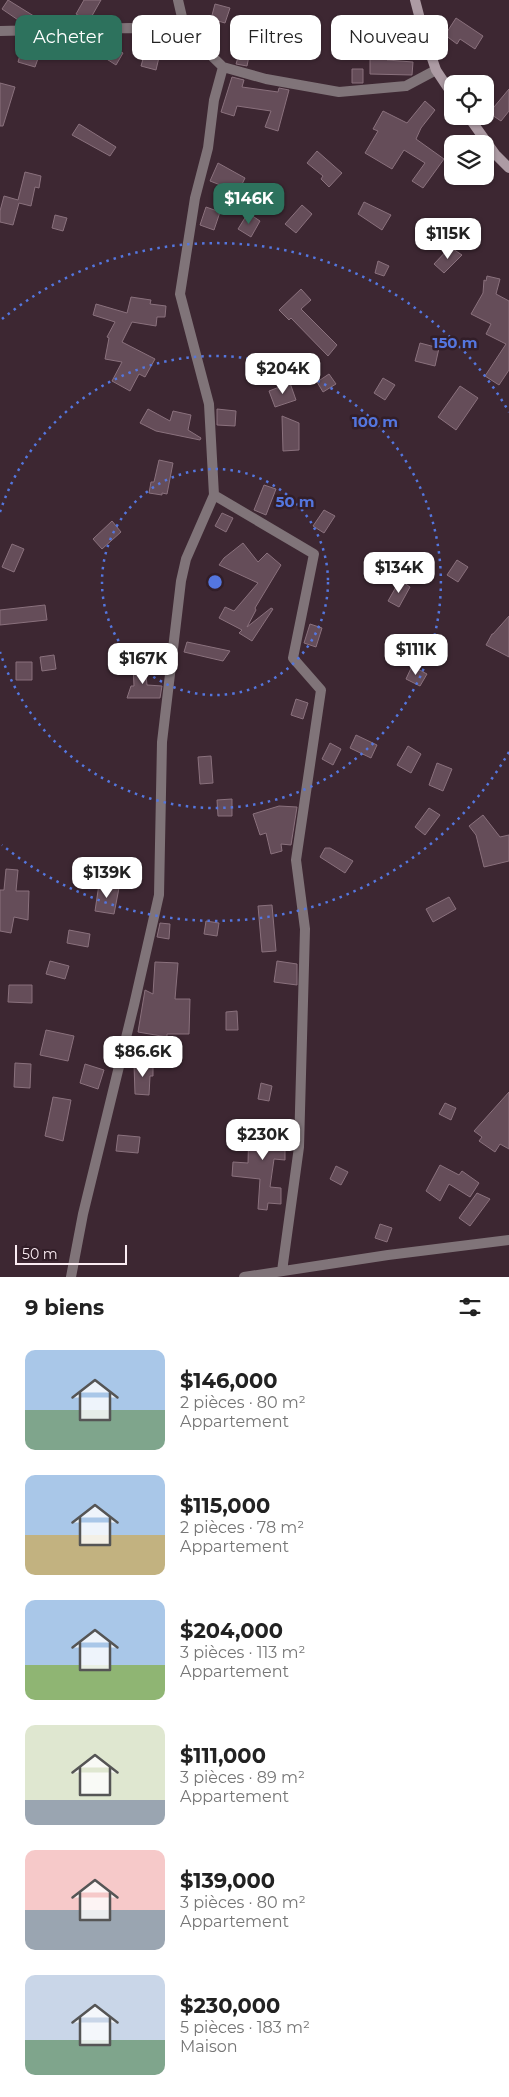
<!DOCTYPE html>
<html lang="fr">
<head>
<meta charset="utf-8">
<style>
  :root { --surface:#fff; --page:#f2f2f2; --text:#222; --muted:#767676; --accent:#2d725d }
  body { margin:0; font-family:Montserrat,sans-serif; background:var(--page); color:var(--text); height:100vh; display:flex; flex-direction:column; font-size:19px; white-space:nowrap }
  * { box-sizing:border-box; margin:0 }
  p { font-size:16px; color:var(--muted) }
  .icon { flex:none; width:28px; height:28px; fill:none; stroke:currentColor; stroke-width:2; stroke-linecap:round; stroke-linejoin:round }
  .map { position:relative; height:1277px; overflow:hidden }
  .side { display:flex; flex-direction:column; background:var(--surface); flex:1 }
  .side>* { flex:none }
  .guide { position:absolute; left:15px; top:15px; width:480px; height:45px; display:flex; gap:10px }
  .controls { position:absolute; left:444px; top:75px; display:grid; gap:10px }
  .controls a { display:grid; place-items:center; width:50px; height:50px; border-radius:10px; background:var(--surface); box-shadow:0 1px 4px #0004; font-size:25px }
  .scale { position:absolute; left:15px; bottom:12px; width:112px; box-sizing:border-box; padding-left:5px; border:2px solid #fbecf3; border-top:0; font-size:14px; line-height:18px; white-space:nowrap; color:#fbecf3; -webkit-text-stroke:4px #321e28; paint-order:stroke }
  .price { position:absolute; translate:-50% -42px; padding:0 11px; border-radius:10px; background:#fff; color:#222; font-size:16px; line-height:32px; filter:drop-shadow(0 1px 2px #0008) }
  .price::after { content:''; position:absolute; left:50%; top:30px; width:15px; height:11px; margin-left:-8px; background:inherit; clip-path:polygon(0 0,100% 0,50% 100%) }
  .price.active { background:var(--accent); color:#fff }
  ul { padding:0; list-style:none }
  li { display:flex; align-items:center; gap:15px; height:125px; padding:0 25px }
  li span { display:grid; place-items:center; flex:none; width:140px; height:100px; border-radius:10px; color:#555 }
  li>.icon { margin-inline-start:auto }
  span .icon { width:60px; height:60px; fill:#fffc; stroke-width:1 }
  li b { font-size:21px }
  h2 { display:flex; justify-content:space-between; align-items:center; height:60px; padding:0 25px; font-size:21px }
  .tag { padding:0 18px; border-radius:10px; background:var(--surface); box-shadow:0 1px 4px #0004; font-size:18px; line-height:45px }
  .tag.active { background:var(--accent); color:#fff }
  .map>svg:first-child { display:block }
</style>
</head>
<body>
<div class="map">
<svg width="509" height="1277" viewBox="0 0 509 1277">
  <rect width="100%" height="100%" fill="#3d2732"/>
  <path fill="#654d59" stroke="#8a717d" d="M 8,0 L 37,18 L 33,23 L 24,24 L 2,9 Z
    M 84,0 L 101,0 L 89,21 L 76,14 Z
    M 215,4 L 230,8 L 225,23 L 211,19 Z
    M 456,18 L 483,36 L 475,49 L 460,39 L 457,44 L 445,35 Z
    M 242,44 L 251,46 L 247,66 L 236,64 Z
    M 112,47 L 123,53 L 116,65 L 105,58 Z
    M 22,48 L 40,53 L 35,67 L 18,62 Z
    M 146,49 L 160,53 L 156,70 L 141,66 Z
    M 370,52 L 388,53 L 387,60 L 413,62 L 412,75 L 370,74 Z
    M 352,69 L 363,69 L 363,83 L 352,83 Z
    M 232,77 L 244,80 L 242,87 L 278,92 L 279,88 L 289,90 L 278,131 L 265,127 L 271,111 L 237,106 L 234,116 L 221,112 Z
    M 0,83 L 15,87 L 3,126 L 0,126 Z
    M 509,89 L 509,111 L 501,121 L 489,113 Z
    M 425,101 L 435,110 L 421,128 L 416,139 L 444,159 L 423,188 L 412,181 L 425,163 L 404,150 L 392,169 L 365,153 L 378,131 L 373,129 L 383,111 L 407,123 Z
    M 79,124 L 116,147 L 110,156 L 72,135 Z
    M 317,151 L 342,173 L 329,187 L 321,179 L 323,176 L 307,163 Z
    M 218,163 L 245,178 L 234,201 L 224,196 L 228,188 L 210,181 Z
    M 25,172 L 41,176 L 39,188 L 35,187 L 31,206 L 19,203 L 13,225 L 0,222 L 0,211 L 4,196 L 18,200 Z
    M 364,202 L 391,215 L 382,230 L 358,214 Z
    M 302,205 L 312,214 L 296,233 L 285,224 Z
    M 206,207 L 220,212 L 214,230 L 200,225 Z
    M 248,213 L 260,221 L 251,237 L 238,229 Z
    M 55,215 L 67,218 L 63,231 L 52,228 Z
    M 450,247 L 462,255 L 444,273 L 434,264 Z
    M 378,261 L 389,266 L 384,276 L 375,273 Z
    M 487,276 L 500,279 L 496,294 L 509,301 L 509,370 L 499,385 L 485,376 L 506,344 L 486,334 L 491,324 L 471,314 L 483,293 L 484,280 L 486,281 Z
    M 301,289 L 311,300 L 301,309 L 337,345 L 328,356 L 291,318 L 289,320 L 279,310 Z
    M 131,297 L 151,300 L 150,304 L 166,306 L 165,317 L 157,317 L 156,326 L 132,322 L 122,342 L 155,359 L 145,377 L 139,374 L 130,391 L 112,381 L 122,362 L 105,359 L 109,338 L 107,337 L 115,322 L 93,315 L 96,304 L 127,313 Z
    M 420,343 L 439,348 L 435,366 L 415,361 Z
    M 329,374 L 336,384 L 323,392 L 317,382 Z
    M 383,378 L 395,385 L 385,400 L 374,393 Z
    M 290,383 L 296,400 L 275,407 L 269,391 Z
    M 460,386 L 478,398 L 456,430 L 438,417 Z
    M 148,409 L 170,421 L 173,411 L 191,415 L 188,430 L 201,438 L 200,440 L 156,431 L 140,423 Z
    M 217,409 L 236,411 L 235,426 L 217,425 Z
    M 282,416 L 299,423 L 299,450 L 283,451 Z
    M 159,460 L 173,463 L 167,494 L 162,493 L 162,495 L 149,493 L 151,482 L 154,482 Z
    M 264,485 L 276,489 L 266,515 L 254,510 Z
    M 324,510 L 335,516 L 324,533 L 313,526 Z
    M 222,513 L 233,518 L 226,532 L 215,526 Z
    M 112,521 L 121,532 L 102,549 L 93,539 Z
    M 243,543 L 258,562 L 267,553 L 281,565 L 255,608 L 256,610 L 247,627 L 271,608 L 273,609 L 252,641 L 239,633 L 242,630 L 219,618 L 225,607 L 234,611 L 258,583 L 219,565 L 224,558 Z
    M 12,544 L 24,549 L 14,572 L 2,567 Z
    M 457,560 L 468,567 L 458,582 L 447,575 Z
    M 400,580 L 410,587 L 399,607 L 388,601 Z
    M 45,605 L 47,620 L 0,625 L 0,610 Z
    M 509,616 L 509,657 L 486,645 L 492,634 L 493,634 Z
    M 310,624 L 322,628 L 316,647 L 304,643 Z
    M 187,642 L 230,651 L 223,661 L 184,652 Z
    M 54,655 L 56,669 L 42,671 L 40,657 Z
    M 16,662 L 32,662 L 32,680 L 16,680 Z
    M 133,665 L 145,665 L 147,685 L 162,686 L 160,698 L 127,698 L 131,686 L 134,686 Z
    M 412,666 L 427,674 L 420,686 L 406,679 Z
    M 296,699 L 308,703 L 303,719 L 291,715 Z
    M 356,735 L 377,745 L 371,758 L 350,748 Z
    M 330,743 L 341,749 L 333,765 L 322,759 Z
    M 408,746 L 421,754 L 411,773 L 397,765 Z
    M 211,756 L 213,783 L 200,784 L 198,757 Z
    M 437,763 L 452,769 L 443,791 L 429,785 Z
    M 232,799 L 232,816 L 218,816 L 217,800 Z
    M 279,806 L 297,807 L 291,845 L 281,844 L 282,851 L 271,854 L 266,833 L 260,835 L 253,814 Z
    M 429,808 L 440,815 L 425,835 L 415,827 Z
    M 483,815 L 500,837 L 509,835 L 509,861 L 484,867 L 476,835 L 469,826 Z
    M 325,848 L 330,848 L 353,861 L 345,873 L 320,857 Z
    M 6,869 L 18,870 L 16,891 L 29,891 L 28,920 L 14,917 L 11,933 L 0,931 L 0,890 L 4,890 Z
    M 99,884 L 119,888 L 114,914 L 95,911 Z
    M 449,897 L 456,909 L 433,922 L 426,909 Z
    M 272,905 L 276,951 L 262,952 L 258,906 Z
    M 206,921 L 219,923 L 217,936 L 204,934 Z
    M 160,923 L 170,924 L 169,939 L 157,937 Z
    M 69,930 L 90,934 L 88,947 L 67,943 Z
    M 50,961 L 69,966 L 65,979 L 46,974 Z
    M 277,961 L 297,964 L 297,985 L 274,982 Z
    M 155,962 L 178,963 L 175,999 L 190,999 L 189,1034 L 167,1034 L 167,1037 L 138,1032 L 145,990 L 153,994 Z
    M 9,985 L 32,985 L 32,1003 L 8,1002 Z
    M 237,1011 L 238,1030 L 226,1030 L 226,1012 Z
    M 46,1030 L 74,1036 L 68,1061 L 40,1055 Z
    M 15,1063 L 31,1064 L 30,1088 L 14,1087 Z
    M 85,1064 L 104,1070 L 98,1089 L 80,1083 Z
    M 134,1064 L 153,1064 L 153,1076 L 150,1076 L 149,1095 L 135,1094 Z
    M 261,1083 L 272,1086 L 269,1101 L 258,1099 Z
    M 509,1092 L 509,1149 L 500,1144 L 495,1152 L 479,1141 L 482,1137 L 474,1131 Z
    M 53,1097 L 71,1100 L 63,1141 L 45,1136 Z
    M 445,1103 L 456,1108 L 451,1120 L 439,1114 Z
    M 249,1126 L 285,1127 L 285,1160 L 274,1159 L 270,1187 L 281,1188 L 281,1204 L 268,1203 L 267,1210 L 258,1209 L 260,1179 L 232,1176 L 233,1162 L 248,1163 Z
    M 118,1135 L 140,1137 L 138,1153 L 116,1151 Z
    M 440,1165 L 459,1175 L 462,1171 L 479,1183 L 470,1197 L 449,1184 L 440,1201 L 426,1191 Z
    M 336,1166 L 348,1172 L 341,1185 L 330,1179 Z
    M 477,1193 L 490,1199 L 470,1226 L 459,1218 Z
    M 380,1224 L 392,1228 L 387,1242 L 375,1238 Z"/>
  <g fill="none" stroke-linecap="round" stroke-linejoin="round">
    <path stroke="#807479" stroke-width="10" d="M 178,0 L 185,30
      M 0,31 L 130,28 L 185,30 L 223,67 L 266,79 L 339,92 L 406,86 L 436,70
      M 214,495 L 314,554 L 293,658 L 321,690 L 296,860 L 305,929 L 299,1147 L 282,1271
      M 71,1277 L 83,1214 L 134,1005 L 159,895 L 162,742 L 181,581 L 186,559 L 214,495 L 209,404 L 180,294 L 195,198 L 208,148 L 214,100 L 223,67
      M 244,1277 L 388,1255 L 509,1240"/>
    <path stroke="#ad9ba4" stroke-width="10" d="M 415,0 L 425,38 L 436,70 L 452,94
      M 468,116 L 495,154 L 509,168"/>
  </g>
  <g fill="none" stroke="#5476df" stroke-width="2.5" stroke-dasharray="2.5 5">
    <circle cx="215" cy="582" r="113"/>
    <path d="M0 512A226 226 0 1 1 0 652"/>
    <path d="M509 752A339 339 0 0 1 2 845M2 319A339 339 0 0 1 509 412"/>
  </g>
  <circle cx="215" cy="582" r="8" fill="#5476df" stroke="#321e28" stroke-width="2.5"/>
  <g font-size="15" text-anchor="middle" font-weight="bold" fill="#5476df" stroke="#321e28" stroke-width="5" stroke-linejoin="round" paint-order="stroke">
    <text x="455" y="348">150 m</text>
    <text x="375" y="427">100 m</text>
    <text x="295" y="507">50 m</text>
  </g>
</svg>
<div class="controls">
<a><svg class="icon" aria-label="locate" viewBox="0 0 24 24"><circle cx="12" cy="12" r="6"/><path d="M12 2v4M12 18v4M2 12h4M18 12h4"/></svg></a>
<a><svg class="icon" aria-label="layers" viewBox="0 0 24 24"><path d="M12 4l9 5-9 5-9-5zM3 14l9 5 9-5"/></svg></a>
</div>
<div class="scale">50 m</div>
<b class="price active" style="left:249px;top:225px">$146K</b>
<b class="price" style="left:448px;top:260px">$115K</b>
<b class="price" style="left:283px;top:395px">$204K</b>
<b class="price" style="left:399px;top:594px">$134K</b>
<b class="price" style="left:416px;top:676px">$111K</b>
<b class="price" style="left:143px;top:685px">$167K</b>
<b class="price" style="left:107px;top:899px">$139K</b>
<b class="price" style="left:143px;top:1078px">$86.6K</b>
<b class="price" style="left:263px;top:1161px">$230K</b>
<div class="guide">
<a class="tag active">Acheter</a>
<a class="tag">Louer</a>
<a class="tag">Filtres</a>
<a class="tag">Nouveau</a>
</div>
</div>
<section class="side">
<h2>9 biens<svg class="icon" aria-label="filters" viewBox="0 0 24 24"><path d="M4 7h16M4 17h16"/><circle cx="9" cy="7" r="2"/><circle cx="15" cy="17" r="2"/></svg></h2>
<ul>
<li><span style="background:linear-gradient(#a9c7e8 60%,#7fa58c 0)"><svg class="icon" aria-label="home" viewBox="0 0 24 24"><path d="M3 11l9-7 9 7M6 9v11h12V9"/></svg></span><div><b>$146,000</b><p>2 pièces · 80 m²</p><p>Appartement</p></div></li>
<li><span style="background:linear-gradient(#a9c7e8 60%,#c2b280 0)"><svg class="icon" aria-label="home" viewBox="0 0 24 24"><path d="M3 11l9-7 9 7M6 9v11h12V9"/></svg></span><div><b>$115,000</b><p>2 pièces · 78 m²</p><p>Appartement</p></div></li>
<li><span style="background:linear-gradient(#a9c7e8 65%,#8fb573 0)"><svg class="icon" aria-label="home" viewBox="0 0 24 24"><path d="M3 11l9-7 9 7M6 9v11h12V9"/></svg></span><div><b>$204,000</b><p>3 pièces · 113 m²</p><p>Appartement</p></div></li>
<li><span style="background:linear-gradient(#dfe7d0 75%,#9aa5b1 0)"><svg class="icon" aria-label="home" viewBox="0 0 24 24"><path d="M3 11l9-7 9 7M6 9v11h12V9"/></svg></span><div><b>$111,000</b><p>3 pièces · 89 m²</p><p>Appartement</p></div></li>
<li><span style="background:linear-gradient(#f6c9c9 60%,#9aa5b1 0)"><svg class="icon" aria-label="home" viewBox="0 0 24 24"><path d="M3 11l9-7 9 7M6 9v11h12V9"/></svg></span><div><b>$139,000</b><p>3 pièces · 80 m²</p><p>Appartement</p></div></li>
<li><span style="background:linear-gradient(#c9d6e8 65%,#7fa58c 0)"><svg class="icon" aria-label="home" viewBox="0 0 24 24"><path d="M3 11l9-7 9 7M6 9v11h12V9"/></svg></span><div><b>$230,000</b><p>5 pièces · 183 m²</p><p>Maison</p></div></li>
</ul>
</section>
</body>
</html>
